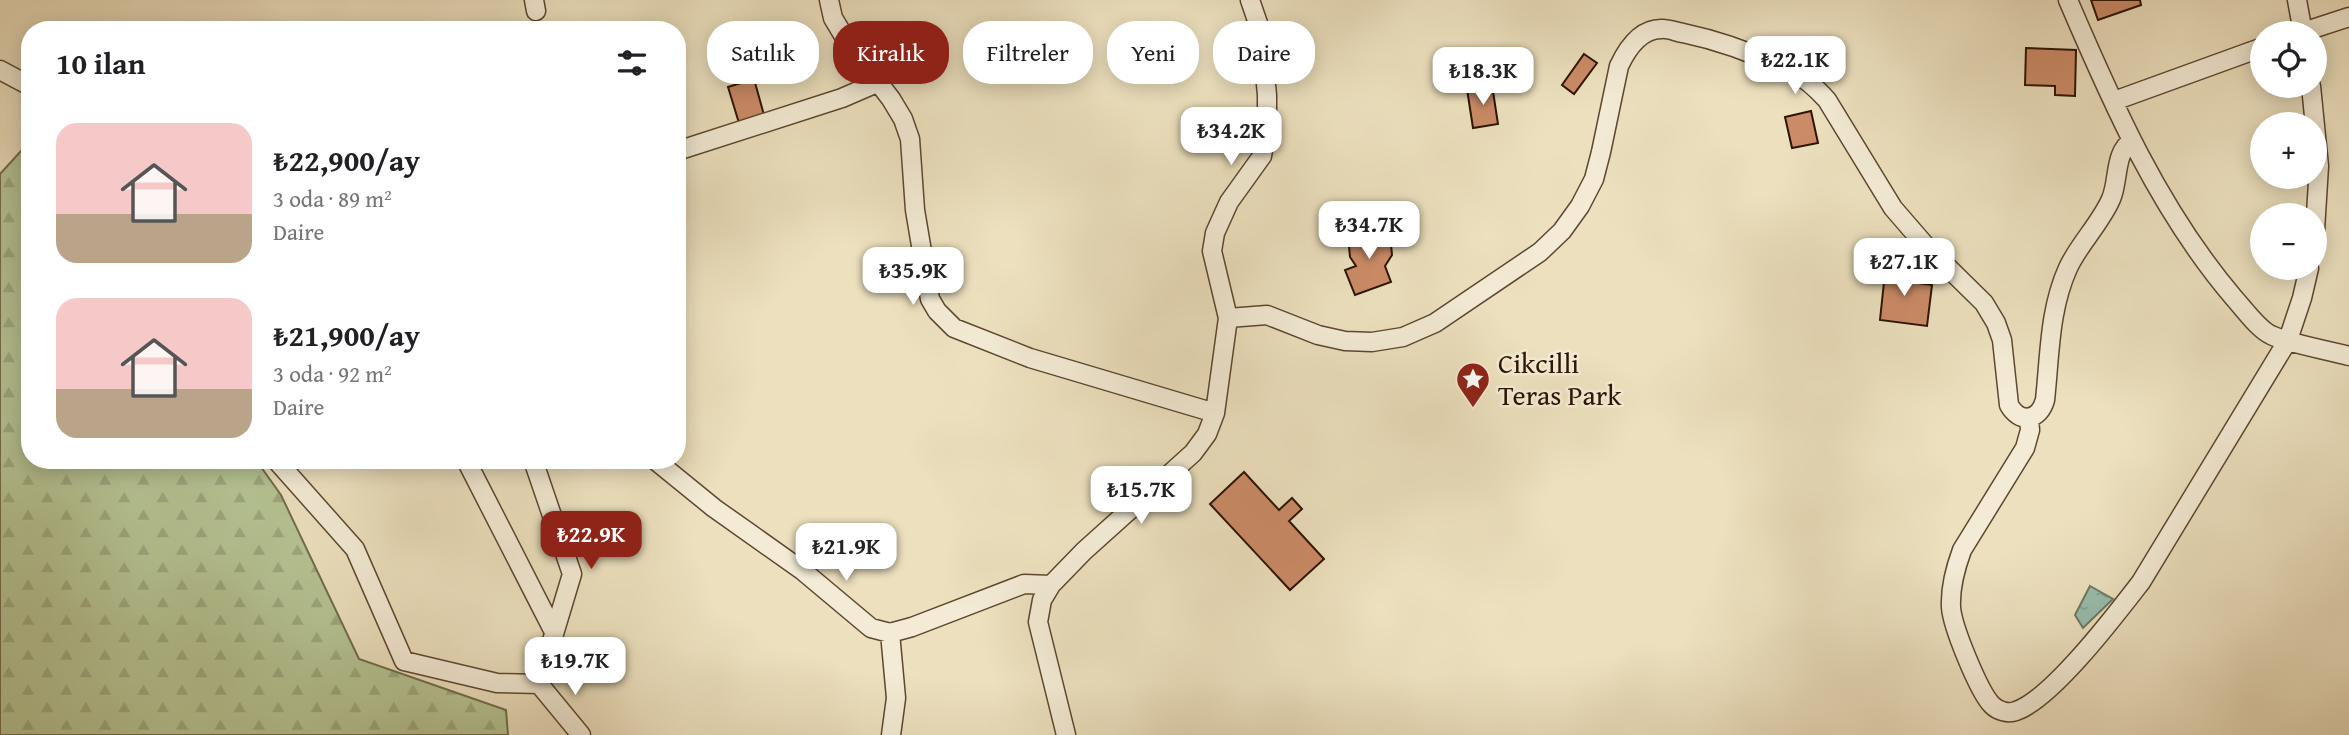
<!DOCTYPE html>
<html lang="tr">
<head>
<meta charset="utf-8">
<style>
  :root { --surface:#fff; --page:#f2f2f2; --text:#202124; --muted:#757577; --accent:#8f2418 }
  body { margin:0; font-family:"Gentium Book Plus",serif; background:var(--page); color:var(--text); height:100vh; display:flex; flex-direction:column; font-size:26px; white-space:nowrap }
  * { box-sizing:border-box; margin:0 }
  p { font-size:23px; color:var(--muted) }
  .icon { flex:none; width:38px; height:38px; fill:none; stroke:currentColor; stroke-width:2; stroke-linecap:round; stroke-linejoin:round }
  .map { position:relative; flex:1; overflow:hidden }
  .panel { position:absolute; left:21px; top:21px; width:665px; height:448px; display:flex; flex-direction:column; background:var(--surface); border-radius:28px; box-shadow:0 4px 18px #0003 }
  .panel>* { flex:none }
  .hud { position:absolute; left:707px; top:21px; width:665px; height:63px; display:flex; gap:14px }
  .fabs { position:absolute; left:2250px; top:21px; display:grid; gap:14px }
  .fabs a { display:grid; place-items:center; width:77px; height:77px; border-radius:50%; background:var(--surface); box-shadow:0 4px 18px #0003; font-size:35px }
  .price { position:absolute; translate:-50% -60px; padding:0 16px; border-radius:14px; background:#fff; color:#222; font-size:23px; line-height:46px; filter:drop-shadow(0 2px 4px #0008) }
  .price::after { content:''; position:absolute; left:50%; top:42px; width:21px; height:16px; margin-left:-10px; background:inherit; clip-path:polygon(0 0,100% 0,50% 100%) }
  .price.active { background:var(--accent); color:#fff }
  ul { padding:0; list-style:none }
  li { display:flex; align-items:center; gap:21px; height:175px; padding:0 35px }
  li span { display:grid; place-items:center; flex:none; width:196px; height:140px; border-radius:21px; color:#555 }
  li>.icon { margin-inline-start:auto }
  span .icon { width:84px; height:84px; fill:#fffc; stroke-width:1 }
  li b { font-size:30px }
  h2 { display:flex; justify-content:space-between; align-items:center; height:84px; padding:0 35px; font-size:30px }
  .chip { padding:0 24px; border-radius:28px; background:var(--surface); box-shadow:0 4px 18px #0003; font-size:24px; line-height:63px }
  .chip.active { background:var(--accent); color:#fff }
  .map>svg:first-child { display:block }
</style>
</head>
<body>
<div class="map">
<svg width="2349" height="735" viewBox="0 0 2349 735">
  <defs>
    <pattern id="forest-firs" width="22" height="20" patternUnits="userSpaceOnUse" patternTransform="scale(1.75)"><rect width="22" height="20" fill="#b5c393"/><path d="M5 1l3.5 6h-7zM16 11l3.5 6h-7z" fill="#9ca77d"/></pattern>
    <pattern id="water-ripples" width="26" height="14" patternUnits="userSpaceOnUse" patternTransform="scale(1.75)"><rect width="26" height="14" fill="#99bdad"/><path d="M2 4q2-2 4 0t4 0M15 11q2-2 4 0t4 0" fill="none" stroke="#84a293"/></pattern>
  </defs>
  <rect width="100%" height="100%" fill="#ece0be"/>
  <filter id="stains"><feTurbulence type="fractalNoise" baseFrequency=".00286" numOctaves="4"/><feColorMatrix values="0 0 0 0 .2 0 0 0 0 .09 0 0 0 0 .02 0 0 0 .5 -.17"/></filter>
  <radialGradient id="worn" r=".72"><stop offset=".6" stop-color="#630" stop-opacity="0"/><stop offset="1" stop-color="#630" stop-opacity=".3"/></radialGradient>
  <path fill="url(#forest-firs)" stroke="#716c4a" stroke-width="2" d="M 30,141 L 30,460 L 256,460 L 281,495 L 359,659 L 506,710 L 508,735 L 0,735 L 0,174 Z"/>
  <path fill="url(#water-ripples)" stroke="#6e7968" stroke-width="2" d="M 2090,586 L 2113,599 L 2083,628 L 2075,615 Z"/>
  <path fill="#cb8b67" stroke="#2d1400" stroke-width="2" d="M 2091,0 L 2140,0 L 2141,5 L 2098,20 Z
    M 562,23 L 586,30 L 560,30 Z
    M 2026,48 L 2076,50 L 2075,96 L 2055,95 L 2055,86 L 2025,85 Z
    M 1584,54 L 1597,63 L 1574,94 L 1562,85 Z
    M 754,79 L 764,115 L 739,123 L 728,87 Z
    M 1492,85 L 1498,124 L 1473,128 L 1467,89 Z
    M 1811,111 L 1818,143 L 1792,148 L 1785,117 Z
    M 1369,229 L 1380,231 L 1391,244 L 1392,255 L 1385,266 L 1391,282 L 1355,295 L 1345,270 L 1356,266 L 1350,257 L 1349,246 L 1359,232 Z
    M 1886,263 L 1905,265 L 1903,281 L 1932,285 L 1927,326 L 1880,320 Z
    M 1244,472 L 1279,510 L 1292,498 L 1302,509 L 1289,521 L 1324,559 L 1290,590 L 1210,504 Z"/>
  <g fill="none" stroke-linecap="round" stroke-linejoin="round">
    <g stroke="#5d4730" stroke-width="21">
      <path id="minor" d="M 534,0 L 536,11
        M 829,0 L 833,18 L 848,43 L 891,99 L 903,119 L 910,139 L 915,210 L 930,299 L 937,311 L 954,328 L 1030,358 L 1215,413
        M 2068,0 C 2113,105 2159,210 2234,298 C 2243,308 2259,330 2271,335 C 2290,344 2328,350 2349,356
        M 2297,0 L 2303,33
        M 2300,33 L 2349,17
        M 0,70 L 30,86
        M 2311,86 L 2319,166 L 2315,230
        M 2114,101 L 2263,47
        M 677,151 L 842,98 L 879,82
        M 1228,318 L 1267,315 L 1318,335 L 1345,341 L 1372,342 L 1403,337 L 1435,323 L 1540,252 L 1562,231 L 1580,206 L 1594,179 L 1601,152 L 1619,66 C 1627,49 1640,29 1661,29 C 1668,28 1676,32 1683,33 C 1721,41 1759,55 1794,73 C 1807,79 1817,89 1827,100 L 1893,208 L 1925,245 L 1984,303 L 1996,323 L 2002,340 L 2009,405 C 2020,424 2039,421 2045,400 C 2050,355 2049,310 2068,268 C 2079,244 2100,224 2111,199 C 2119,181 2114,152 2132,141
        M 2029,418 L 2030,430 L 2025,448 L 1962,550 C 1955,569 1950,587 1951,607 C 1952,626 1979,692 1992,705 C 1998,711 2008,714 2016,711 C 2052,699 2117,613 2141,582 L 2288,340 L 2302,298 L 2309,268
        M 276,460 L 355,549 L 404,661 L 497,683 L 539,684 L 581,735
        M 466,460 L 554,632
        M 533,460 L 572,574 L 539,684
        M 655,460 L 714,508 L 803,571 L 871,628 L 890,633 L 912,627 L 1024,584 L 1051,585
        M 890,633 L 896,698 L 891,735
        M 1066,735 L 1038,622 L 1042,600 L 1051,585 L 1084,551 L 1193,453 L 1207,434 L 1215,413 L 1228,318 L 1212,251 L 1215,233 L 1229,202 L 1262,156 L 1267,125 L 1267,95 L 1261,32 L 1250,0"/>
    </g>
    <use href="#minor" stroke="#f3ebd5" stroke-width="18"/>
  </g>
  <defs>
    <g id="sight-pin" transform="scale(1.75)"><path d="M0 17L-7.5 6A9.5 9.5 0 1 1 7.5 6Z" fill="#8f2418" stroke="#f3ebd5"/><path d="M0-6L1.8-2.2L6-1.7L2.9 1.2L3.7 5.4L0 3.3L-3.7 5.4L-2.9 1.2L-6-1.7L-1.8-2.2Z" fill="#fff"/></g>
  </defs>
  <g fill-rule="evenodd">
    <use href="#sight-pin" x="1473" y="379"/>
  </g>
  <g text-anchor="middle" stroke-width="5" stroke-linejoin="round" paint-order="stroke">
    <g font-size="28" fill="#2d1400" stroke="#f3ebd5" text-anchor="start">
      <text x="1498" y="373">Cikcilli<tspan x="1498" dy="32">Teras Park</tspan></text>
    </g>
  </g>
  <rect width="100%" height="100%" filter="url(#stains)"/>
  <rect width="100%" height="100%" fill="url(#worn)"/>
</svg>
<div class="fabs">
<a><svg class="icon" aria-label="locate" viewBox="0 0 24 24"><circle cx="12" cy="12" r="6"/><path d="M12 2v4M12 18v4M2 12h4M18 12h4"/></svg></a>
<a>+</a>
<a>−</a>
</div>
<b class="price" style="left:1795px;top:96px">₺22.1K</b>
<b class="price" style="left:1483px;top:107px">₺18.3K</b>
<b class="price" style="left:1231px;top:167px">₺34.2K</b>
<b class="price" style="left:1369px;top:261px">₺34.7K</b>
<b class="price" style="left:1904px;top:298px">₺27.1K</b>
<b class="price" style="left:913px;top:307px">₺35.9K</b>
<b class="price" style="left:1141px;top:526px">₺15.7K</b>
<b class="price active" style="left:591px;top:571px">₺22.9K</b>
<b class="price" style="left:846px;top:583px">₺21.9K</b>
<b class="price" style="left:575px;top:697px">₺19.7K</b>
<div class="hud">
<a class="chip">Satılık</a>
<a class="chip active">Kiralık</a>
<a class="chip">Filtreler</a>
<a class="chip">Yeni</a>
<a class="chip">Daire</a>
</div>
<section class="panel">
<h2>10 ilan<svg class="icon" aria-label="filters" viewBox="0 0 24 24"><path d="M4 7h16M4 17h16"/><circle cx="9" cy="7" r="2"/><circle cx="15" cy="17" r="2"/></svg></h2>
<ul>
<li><span style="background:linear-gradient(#f6c9c9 65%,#b9a48a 0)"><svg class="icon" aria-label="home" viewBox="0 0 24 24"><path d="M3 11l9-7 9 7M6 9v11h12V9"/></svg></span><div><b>₺22,900/ay</b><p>3 oda · 89 m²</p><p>Daire</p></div></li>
<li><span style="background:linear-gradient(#f6c9c9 65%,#b9a48a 0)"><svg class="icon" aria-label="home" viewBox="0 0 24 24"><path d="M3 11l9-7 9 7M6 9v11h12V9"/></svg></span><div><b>₺21,900/ay</b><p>3 oda · 92 m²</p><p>Daire</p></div></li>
</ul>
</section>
</div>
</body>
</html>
